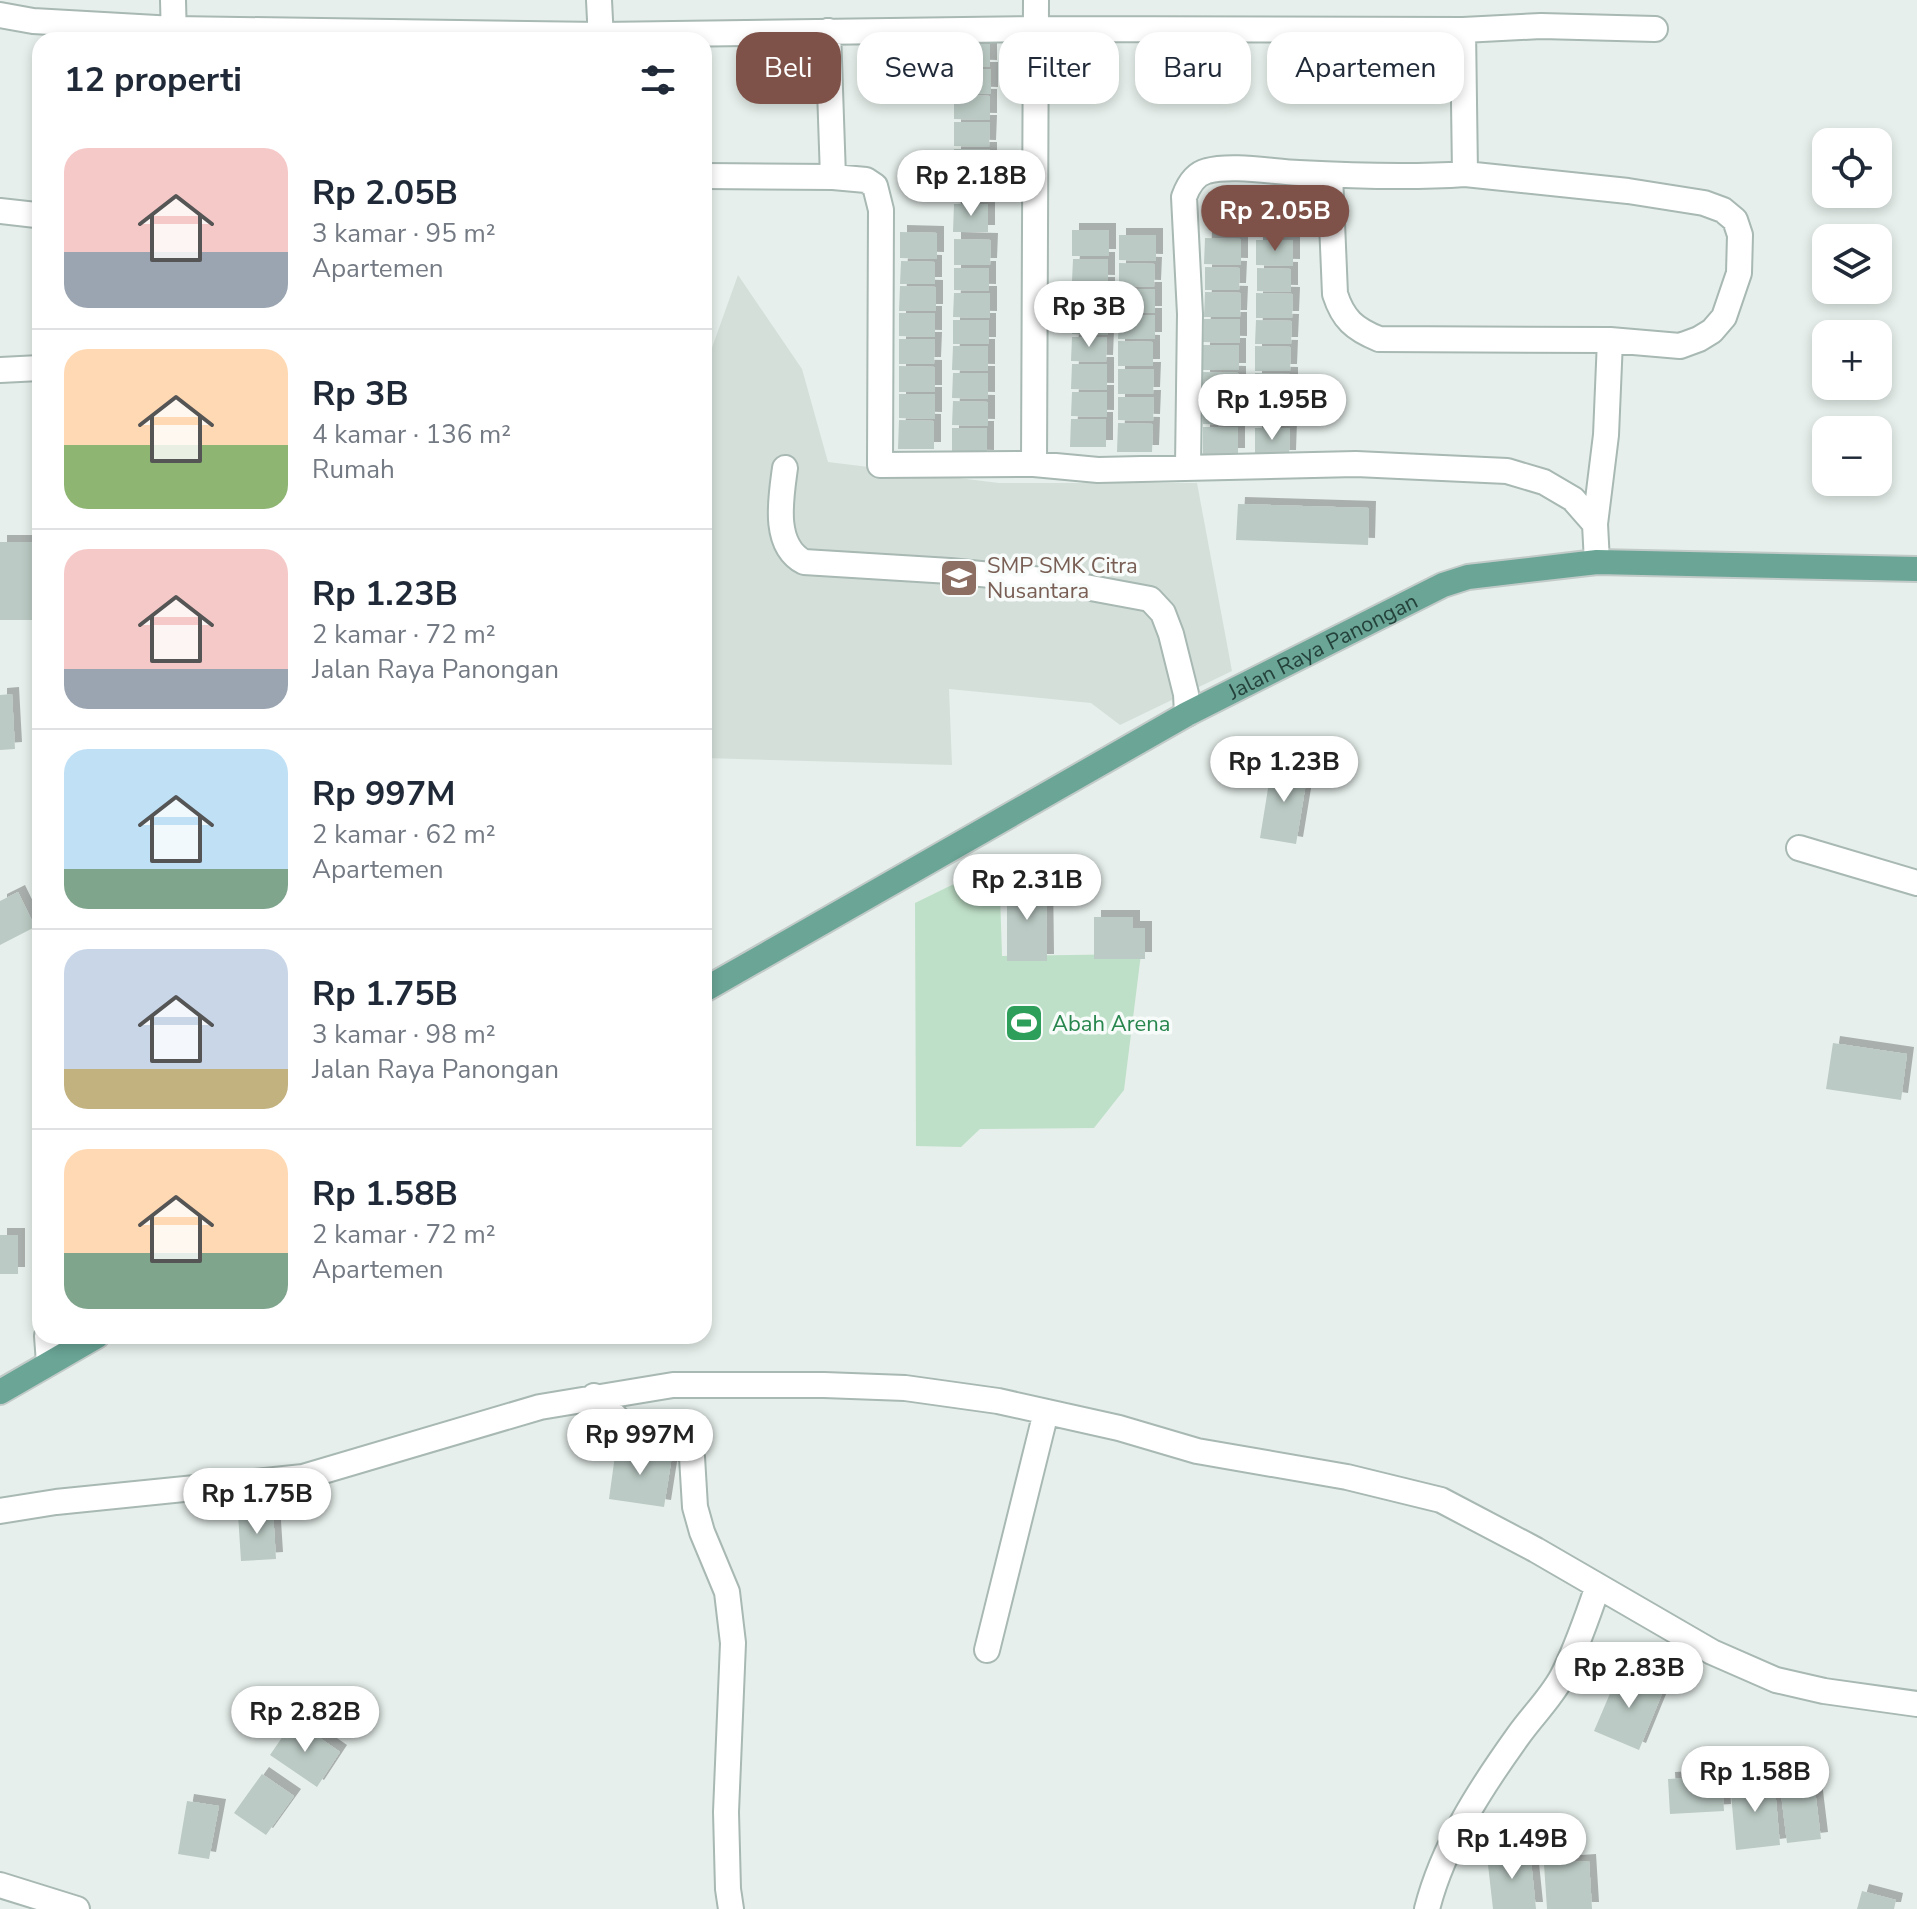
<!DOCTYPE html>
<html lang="id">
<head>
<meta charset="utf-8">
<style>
  :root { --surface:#fff; --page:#f2f2f3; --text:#1f2937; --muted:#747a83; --line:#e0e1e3; --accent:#7f5249 }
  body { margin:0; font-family:"Nunito Sans",sans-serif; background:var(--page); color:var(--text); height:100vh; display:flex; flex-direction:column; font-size:30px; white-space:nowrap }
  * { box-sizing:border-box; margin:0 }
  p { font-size:26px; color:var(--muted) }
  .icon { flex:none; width:44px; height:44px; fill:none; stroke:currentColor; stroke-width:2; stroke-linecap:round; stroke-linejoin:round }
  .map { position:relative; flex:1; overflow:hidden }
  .side { position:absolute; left:32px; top:32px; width:680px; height:1312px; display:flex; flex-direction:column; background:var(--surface); border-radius:24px; box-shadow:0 4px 12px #0003 }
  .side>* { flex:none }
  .hud { position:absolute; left:736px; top:32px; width:760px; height:72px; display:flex; gap:16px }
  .tools { position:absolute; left:1812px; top:128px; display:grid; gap:16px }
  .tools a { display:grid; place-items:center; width:80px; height:80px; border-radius:16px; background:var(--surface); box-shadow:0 4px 12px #0003; font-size:40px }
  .price { position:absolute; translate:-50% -68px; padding:0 18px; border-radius:28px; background:#fff; color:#222; font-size:26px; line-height:52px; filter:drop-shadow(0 2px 4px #0008) }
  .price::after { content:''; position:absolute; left:50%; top:48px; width:24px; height:18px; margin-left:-12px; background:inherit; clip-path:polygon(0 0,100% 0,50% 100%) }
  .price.active { background:var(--accent); color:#fff }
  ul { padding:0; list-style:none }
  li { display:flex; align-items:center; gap:24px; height:200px; padding:0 32px }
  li+li { border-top:2px solid var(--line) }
  li span { display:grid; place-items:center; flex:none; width:224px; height:160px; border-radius:24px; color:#555 }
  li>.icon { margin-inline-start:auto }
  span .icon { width:96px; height:96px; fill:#fffc; stroke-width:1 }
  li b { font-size:34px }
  h2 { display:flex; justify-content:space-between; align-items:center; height:96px; padding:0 32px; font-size:34px }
  .tag { padding:0 28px; border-radius:24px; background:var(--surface); box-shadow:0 4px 12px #0003; font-size:28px; line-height:72px }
  .tag.active { background:var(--accent); color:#fff }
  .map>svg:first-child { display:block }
</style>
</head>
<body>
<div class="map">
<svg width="1917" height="1909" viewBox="0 0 1917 1909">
  <defs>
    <filter id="shadow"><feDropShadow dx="7" dy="-7" stdDeviation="0" flood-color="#0004"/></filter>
  </defs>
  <rect width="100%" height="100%" fill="#e6efeb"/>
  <path fill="#d4dfda" d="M 738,275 L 802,369 L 828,462 L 999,483 L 1197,483 L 1232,671 L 1120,725 L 1091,703 L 949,689 L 952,765 L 704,758 L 704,370 Z"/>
  <path fill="#bfe0c8" d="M 999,862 L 1002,956 L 1141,954 L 1124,1090 L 1094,1128 L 980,1129 L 961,1147 L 916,1146 L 915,903 Z"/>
  <path fill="#bbcac4" filter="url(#shadow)" d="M 956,44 L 990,44 L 990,67 L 955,66 Z
    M 955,69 L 991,69 L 991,94 L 954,93 Z
    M 954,95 L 990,96 L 990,120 L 954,119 Z
    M 954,122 L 990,122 L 989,147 L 954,146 Z
    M 954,149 L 990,149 L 990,175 L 954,174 Z
    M 954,177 L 990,177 L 990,202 L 954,201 Z
    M 954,204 L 988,204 L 988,232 L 953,232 Z
    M 1072,230 L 1109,230 L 1109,256 L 1072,256 Z
    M 900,232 L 937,233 L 937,259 L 900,258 Z
    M 1119,235 L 1156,235 L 1156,261 L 1119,260 Z
    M 1205,238 L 1241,239 L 1241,265 L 1204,264 Z
    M 954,239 L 991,240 L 990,265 L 954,265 Z
    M 1256,240 L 1293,240 L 1293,266 L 1256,265 Z
    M 1073,259 L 1108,259 L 1108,282 L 1072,281 Z
    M 901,261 L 935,262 L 935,284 L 900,284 Z
    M 1119,263 L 1155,264 L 1154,287 L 1119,286 Z
    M 1205,267 L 1240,268 L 1239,290 L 1205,290 Z
    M 954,268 L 989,268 L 989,291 L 954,290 Z
    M 1257,268 L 1291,269 L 1291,292 L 1257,291 Z
    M 1072,284 L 1108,284 L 1108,309 L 1072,308 Z
    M 900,286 L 936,287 L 936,311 L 899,311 Z
    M 1119,289 L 1155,289 L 1155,313 L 1119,313 Z
    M 1205,292 L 1241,293 L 1240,317 L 1204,317 Z
    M 954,293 L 990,293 L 990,318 L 953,317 Z
    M 1256,293 L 1293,294 L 1292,318 L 1256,318 Z
    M 1072,311 L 1108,311 L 1108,335 L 1072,334 Z
    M 899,313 L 935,313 L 935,337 L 899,336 Z
    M 1119,315 L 1155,315 L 1155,339 L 1118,339 Z
    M 1204,319 L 1240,319 L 1240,343 L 1203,342 Z
    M 953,320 L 989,320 L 989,344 L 953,344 Z
    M 1256,320 L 1292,321 L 1291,344 L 1255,344 Z
    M 1072,337 L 1107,337 L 1106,362 L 1071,361 Z
    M 899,339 L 935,339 L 934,364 L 899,364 Z
    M 1118,341 L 1153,342 L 1153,366 L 1118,366 Z
    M 1203,345 L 1239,345 L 1239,370 L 1203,370 Z
    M 953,346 L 988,346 L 988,371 L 952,370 Z
    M 1255,346 L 1291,347 L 1290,371 L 1255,371 Z
    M 1072,364 L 1107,364 L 1107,390 L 1071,389 Z
    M 899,366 L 935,367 L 935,392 L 899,392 Z
    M 1118,369 L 1154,369 L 1153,394 L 1118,394 Z
    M 1203,372 L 1239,373 L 1239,398 L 1203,398 Z
    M 953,373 L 988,373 L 988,399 L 952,398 Z
    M 1255,373 L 1291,374 L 1291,399 L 1255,399 Z
    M 1072,392 L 1107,392 L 1107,417 L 1071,416 Z
    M 899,394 L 935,394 L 935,419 L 899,418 Z
    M 1118,397 L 1154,397 L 1153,421 L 1118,420 Z
    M 1203,400 L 1239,400 L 1239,425 L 1203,424 Z
    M 953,401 L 988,402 L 988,426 L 952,425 Z
    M 1255,402 L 1291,402 L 1291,426 L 1255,426 Z
    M 1071,419 L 1106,419 L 1106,447 L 1070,447 Z
    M 899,420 L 934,421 L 934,449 L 898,449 Z
    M 1118,423 L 1153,424 L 1152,452 L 1117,452 Z
    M 1203,427 L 1238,427 L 1238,455 L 1203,455 Z
    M 952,428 L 987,428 L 987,457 L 952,456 Z
    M 1255,428 L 1290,428 L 1289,457 L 1255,457 Z
    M 1238,504 L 1369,508 L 1368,545 L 1236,540 Z
    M 0,542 L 40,542 L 40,620 L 0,620 Z
    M 12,694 L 15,749 L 0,750 L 0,695 Z
    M 1272,764 L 1308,771 L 1296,844 L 1260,838 Z
    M 1007,883 L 1046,883 L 1047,961 L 1007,961 Z
    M 18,892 L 35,927 L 0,945 L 0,901 Z
    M 1094,917 L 1133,917 L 1133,928 L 1145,928 L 1145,959 L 1094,959 Z
    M 1833,1043 L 1907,1054 L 1901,1100 L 1826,1089 Z
    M 0,1235 L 18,1235 L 18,1274 L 0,1274 Z
    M 616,1448 L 672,1456 L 664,1507 L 609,1499 Z
    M 273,1512 L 276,1559 L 241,1561 L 238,1514 Z
    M 1620,1670 L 1664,1689 L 1639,1750 L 1594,1731 Z
    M 294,1720 L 340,1752 L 317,1787 L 270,1755 Z
    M 1813,1773 L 1821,1839 L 1787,1843 L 1779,1777 Z
    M 262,1774 L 294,1796 L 266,1835 L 234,1813 Z
    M 1722,1776 L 1724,1811 L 1670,1814 L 1668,1779 Z
    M 1774,1777 L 1780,1845 L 1736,1850 L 1730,1782 Z
    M 187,1801 L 219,1806 L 209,1859 L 178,1854 Z
    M 1530,1851 L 1536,1909 L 1493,1909 L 1487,1856 Z
    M 1589,1861 L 1592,1909 L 1547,1909 L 1544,1864 Z
    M 1862,1891 L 1896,1900 L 1894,1909 L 1857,1909 Z"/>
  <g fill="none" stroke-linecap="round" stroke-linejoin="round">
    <g stroke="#a8b8b2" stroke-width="28">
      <path id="minor" d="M 173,0 L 174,40
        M 599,0 L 601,40
        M 1036,0 L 1034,464 L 1098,470 L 1356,464 L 1507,471 L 1544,482 L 1573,499 L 1595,524 L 1597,562
        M 0,15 L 33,21 L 174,29 L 601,35 L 1036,29 L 1463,30 L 1541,26 L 1655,29
        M 828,31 L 833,177 L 866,180 L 875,186 L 881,210 L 880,465 L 1034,464
        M 1330,175 L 1335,294 C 1343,319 1354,329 1379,339 L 1610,340 L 1680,346 L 1699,339 L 1712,331 L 1724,317 L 1739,273 L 1740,235 L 1735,220 L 1723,210 L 1704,203 L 1628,191 L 1465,174
        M 704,176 L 833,177
        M 0,211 L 36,215
        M 0,370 L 40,368
        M 1188,466 L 1190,314 L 1184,197 C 1188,186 1195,174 1207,171 C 1232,164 1273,172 1299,173 C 1354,176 1410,178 1465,174 L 1463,30
        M 785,468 C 781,498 772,545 804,562 L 950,571 L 1053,581 L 1150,599 L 1163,613 L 1171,634 L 1186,694 L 1187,714
        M 1595,524 L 1606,435 L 1610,340
        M 1799,848 L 1917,883
        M 47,1336 L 49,1363
        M 594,1396 L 620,1421 L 683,1446 L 692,1457 L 695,1507 L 702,1532 L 727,1592 L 733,1643 L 726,1812 L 728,1889 L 731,1909
        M 0,1511 L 56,1502 L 303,1477 L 540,1407 L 673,1385 L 824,1385 L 905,1388 L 998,1401 L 1119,1428 L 1197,1451 L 1347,1477 L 1441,1500 L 1536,1550 L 1712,1652 L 1776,1680 L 1824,1691 L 1917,1704
        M 987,1650 L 1046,1412
        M 0,1885 L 77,1909
        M 1427,1909 C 1443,1846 1480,1789 1518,1736 C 1532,1716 1550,1699 1562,1677 C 1577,1648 1587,1617 1598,1586"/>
    </g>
    <g stroke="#c2cac8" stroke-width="28">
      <g id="major">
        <path id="s1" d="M 704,990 L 1187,714 L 1443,585 L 1468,577 L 1597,562 L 1917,569"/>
        <path d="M 0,1392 L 97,1336"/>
      </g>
    </g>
    <use href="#minor" stroke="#fff" stroke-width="24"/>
    <use href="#major" stroke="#6aa596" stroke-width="24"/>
  </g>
  <defs>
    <g id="school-square" transform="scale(2)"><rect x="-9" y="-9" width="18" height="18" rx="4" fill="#8d6e63" stroke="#f7fbf9"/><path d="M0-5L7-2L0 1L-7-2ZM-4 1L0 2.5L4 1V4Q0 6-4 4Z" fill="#fff"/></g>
    <g id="stadium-square" transform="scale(2)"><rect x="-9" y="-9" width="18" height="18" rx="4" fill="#2e9e5b" stroke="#f7fbf9"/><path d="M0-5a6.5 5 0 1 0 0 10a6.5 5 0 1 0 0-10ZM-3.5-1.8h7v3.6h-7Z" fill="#fff"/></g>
  </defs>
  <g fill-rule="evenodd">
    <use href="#school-square" x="959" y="578"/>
    <use href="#stadium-square" x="1024" y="1023"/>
  </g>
  <g text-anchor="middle" stroke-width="7" stroke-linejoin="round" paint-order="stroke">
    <g font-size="22" fill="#785e54" stroke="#f7fbf9" text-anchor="start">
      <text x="987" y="573">SMP SMK Citra<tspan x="987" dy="25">Nusantara</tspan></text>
    </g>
    <g font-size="22" fill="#24423a" stroke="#f7fbf9">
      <text dy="8" stroke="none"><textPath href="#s1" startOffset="708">Jalan Raya Panongan</textPath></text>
    </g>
    <g font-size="22" fill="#27864d" stroke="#f7fbf9" text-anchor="start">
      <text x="1052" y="1031">Abah Arena</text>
    </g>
  </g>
</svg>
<div class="tools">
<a><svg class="icon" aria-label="locate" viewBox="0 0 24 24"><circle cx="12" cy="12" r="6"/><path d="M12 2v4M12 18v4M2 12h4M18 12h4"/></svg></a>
<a><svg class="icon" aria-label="layers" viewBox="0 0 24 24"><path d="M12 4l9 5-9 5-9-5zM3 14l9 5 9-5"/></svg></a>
<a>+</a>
<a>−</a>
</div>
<b class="price" style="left:971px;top:218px">Rp 2.18B</b>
<b class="price active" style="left:1275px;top:253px">Rp 2.05B</b>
<b class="price" style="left:1089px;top:349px">Rp 3B</b>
<b class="price" style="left:1272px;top:442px">Rp 1.95B</b>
<b class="price" style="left:1284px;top:804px">Rp 1.23B</b>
<b class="price" style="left:1027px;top:922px">Rp 2.31B</b>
<b class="price" style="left:640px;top:1477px">Rp 997M</b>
<b class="price" style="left:257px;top:1536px">Rp 1.75B</b>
<b class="price" style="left:1629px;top:1710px">Rp 2.83B</b>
<b class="price" style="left:305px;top:1754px">Rp 2.82B</b>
<b class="price" style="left:1755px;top:1814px">Rp 1.58B</b>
<b class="price" style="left:1512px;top:1881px">Rp 1.49B</b>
<div class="hud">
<a class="tag active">Beli</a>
<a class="tag">Sewa</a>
<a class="tag">Filter</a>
<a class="tag">Baru</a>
<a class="tag">Apartemen</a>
</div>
<section class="side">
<h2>12 properti<svg class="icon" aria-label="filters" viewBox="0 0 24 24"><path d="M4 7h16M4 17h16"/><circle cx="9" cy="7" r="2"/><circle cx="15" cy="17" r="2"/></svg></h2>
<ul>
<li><span style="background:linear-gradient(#f6c9c9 65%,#9aa5b1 0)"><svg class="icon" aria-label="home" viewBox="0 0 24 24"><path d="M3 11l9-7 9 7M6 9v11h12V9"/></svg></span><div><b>Rp 2.05B</b><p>3 kamar · 95 m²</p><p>Apartemen</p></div></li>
<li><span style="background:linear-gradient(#ffd9b3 60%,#8fb573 0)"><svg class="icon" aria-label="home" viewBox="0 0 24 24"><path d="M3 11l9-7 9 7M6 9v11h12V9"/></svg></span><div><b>Rp 3B</b><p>4 kamar · 136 m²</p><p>Rumah</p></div></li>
<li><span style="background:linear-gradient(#f6c9c9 75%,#9aa5b1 0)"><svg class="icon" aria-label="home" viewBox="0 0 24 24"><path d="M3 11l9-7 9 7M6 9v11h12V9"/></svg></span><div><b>Rp 1.23B</b><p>2 kamar · 72 m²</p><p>Jalan Raya Panongan</p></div></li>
<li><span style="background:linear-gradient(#bfe0f5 75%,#7fa58c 0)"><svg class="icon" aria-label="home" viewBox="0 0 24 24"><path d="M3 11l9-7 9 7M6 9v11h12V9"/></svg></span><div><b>Rp 997M</b><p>2 kamar · 62 m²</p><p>Apartemen</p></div></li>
<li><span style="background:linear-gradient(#c9d6e8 75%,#c2b280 0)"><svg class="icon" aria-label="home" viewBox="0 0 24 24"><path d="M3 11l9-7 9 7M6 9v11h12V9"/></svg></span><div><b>Rp 1.75B</b><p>3 kamar · 98 m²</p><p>Jalan Raya Panongan</p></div></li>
<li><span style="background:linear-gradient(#ffd9b3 65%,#7fa58c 0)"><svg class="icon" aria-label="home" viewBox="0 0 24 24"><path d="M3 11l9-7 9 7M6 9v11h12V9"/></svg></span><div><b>Rp 1.58B</b><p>2 kamar · 72 m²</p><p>Apartemen</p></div></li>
</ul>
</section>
</div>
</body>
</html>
